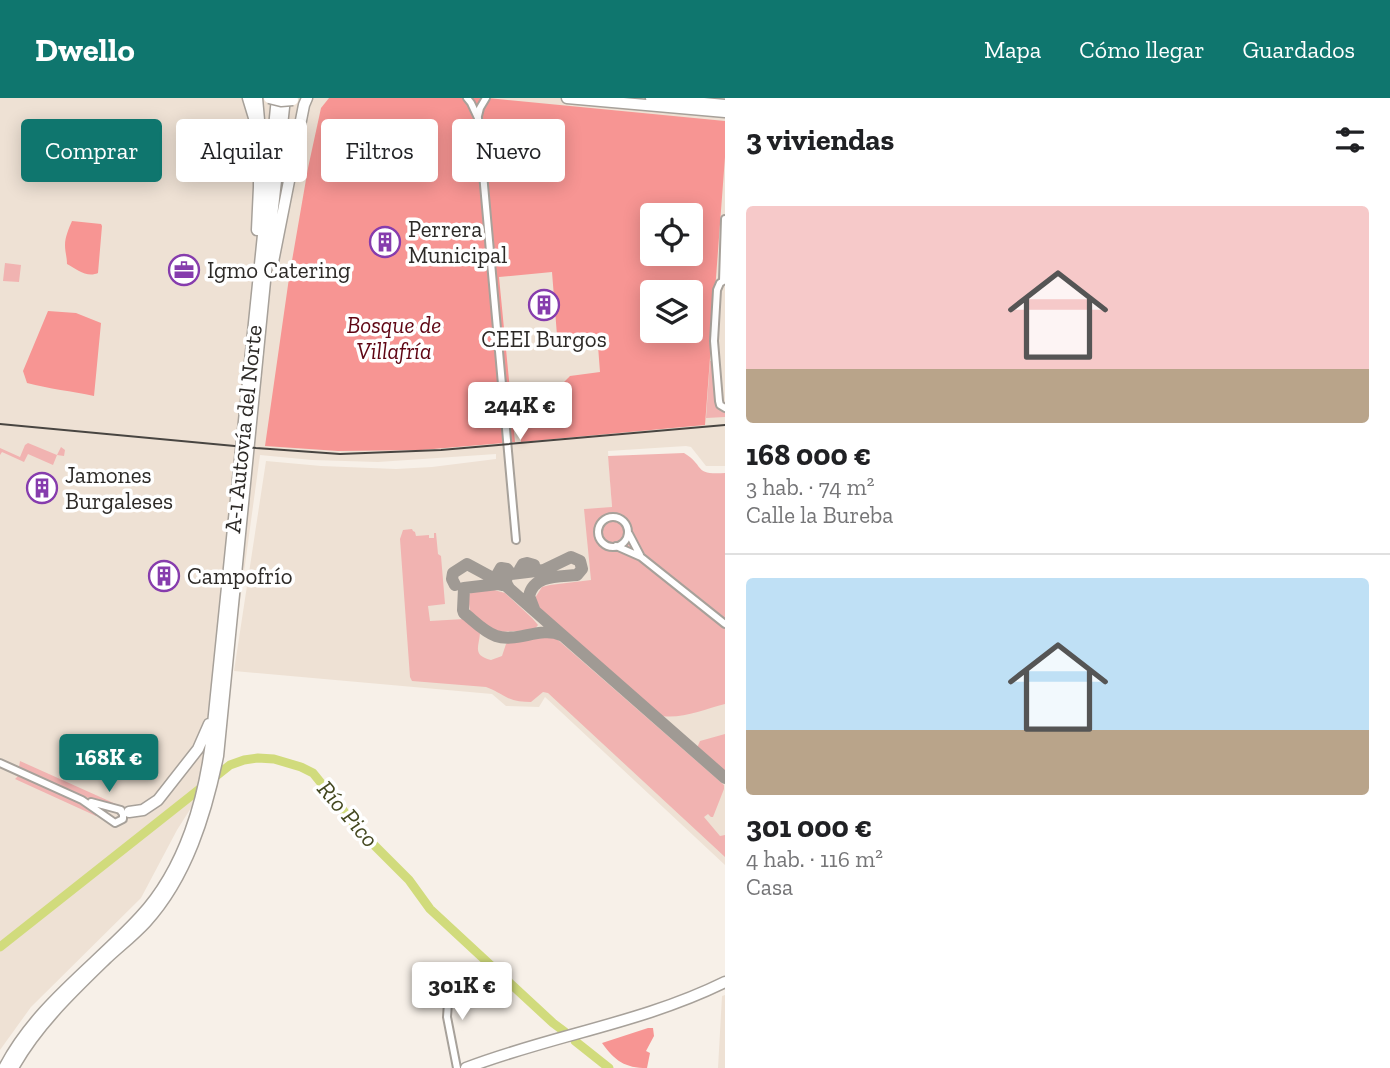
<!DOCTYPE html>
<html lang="es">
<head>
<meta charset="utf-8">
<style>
  :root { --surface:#fff; --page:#f6f6f6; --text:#202124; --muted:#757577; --line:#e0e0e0; --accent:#0f766e }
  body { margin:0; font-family:"Zilla Slab",serif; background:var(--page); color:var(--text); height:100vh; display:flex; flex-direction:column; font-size:26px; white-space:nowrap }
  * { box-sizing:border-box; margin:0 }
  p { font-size:23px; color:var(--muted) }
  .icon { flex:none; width:38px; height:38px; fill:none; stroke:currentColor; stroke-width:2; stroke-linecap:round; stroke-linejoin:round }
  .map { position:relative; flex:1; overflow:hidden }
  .details { display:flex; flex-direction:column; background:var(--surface); width:665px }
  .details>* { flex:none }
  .top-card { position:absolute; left:21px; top:21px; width:598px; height:63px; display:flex; gap:14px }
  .tools { position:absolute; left:640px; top:105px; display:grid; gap:14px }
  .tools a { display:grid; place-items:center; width:63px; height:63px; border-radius:7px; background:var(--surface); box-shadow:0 4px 18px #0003; font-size:35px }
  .price { position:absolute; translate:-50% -60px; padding:0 16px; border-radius:7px; background:#fff; color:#222; font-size:23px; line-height:46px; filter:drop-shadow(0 2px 4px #0008) }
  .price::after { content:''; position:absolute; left:50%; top:42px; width:21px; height:16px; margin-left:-10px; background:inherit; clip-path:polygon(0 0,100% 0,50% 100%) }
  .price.on { background:var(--accent); color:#fff }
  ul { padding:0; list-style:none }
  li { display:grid; align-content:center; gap:14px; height:371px; padding:0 21px }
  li+li { border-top:2px solid var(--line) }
  li span { display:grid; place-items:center; height:217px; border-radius:7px; color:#555 }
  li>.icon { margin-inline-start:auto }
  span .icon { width:126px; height:126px; fill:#fffc; stroke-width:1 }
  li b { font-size:30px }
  h2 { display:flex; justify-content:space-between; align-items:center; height:84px; padding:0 21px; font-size:30px }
  .chip { padding:0 24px; border-radius:7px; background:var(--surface); box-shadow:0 4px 18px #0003; font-size:24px; line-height:63px }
  .chip.on { background:var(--accent); color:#fff }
  header { display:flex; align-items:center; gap:42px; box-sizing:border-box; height:98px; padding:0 35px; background:var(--accent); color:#fff }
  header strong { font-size:33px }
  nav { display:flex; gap:38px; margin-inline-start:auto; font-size:24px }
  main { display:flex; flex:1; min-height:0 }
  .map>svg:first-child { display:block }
</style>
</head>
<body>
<header>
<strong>Dwello</strong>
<nav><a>Mapa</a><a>Cómo llegar</a><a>Guardados</a></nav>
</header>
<main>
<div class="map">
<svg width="725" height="970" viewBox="0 0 725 970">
  <rect width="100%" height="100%" fill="#f7f0e8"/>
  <path fill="#eee1d4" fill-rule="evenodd" d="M 0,0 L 725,0 L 725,368 L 706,368 L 691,349 L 686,348 L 608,353 L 612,410 L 584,411 L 725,589 L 725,767 L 545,599 L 539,609 L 506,608 L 492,596 L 234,573 L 266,363 L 321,368 L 396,371 L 432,369 L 496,361 L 496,356 L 378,364 L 312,362 L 260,357 L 231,569 L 224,658 L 177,732 L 141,800 L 31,909 L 0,952 ZM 653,117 L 691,117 L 691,156 L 653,156 ZM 653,194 L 691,194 L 691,233 L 653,233 Z
    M 725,897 L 725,970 L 718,970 L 722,898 Z"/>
  <path fill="#f1b3b1" d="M 5,165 L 21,167 L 19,184 L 3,183 Z
    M 710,263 L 712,263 L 717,307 L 719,311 L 725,312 L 725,319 L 706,320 Z
    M 28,345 L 57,357 L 61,349 L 65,352 L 64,358 L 57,357 L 53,367 L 28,356 L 24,364 L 2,354 L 0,357 L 0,350 L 20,359 L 25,347 Z
    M 684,355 C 706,368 692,377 725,375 L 725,606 C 705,611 682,621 662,618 L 539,510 L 535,500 L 542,489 L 550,487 L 591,482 L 584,411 L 612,409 L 608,358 Z
    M 412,431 L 413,433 L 415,434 L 416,438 L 429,437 L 429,440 L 434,440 L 434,435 L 436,435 L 438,456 L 441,458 L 445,506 L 428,508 L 430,523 L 464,521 L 480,535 C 479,549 472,557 491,562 L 502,558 L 506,546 L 510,543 L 553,539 L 558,542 L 724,687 L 724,691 L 713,719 L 711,719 L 708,716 L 704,719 L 720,738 L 725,737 L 725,759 L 548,595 L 543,594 L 531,604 C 523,604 515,603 508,600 C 500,596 495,592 486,589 L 412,583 L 410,579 L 400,441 L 403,432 Z
    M 494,492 L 505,495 L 532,520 L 538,527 L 534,532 L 497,534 L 473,518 L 470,513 L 468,499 L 469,496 L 473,494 Z
    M 725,636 L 725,674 L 697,650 L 700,643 Z
    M 20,663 L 118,707 C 83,702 52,685 20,670 L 19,669 Z
    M 20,676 L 81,704 L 96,715 L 96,718 L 15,681 Z"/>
  <path fill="#f79593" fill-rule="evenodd" d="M 329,0 L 488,0 L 725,23 L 725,59 L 705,327 L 521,344 L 520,317 L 544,315 L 543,306 L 564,303 L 563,285 L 570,278 L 600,274 L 598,248 L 558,250 L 552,174 L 499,179 L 515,344 L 421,352 L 338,353 L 265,348 L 289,180 L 308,70 L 321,10 ZM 653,117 L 691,117 L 691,156 L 653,156 ZM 653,194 L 691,194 L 691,233 L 653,233 Z
    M 72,123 L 101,126 L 102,128 L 98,175 C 87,180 76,171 67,166 C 67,159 65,154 65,147 C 65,139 69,130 72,123 Z
    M 48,213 L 76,215 L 101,225 L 94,298 C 72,293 49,291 27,285 L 23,273 Z
    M 648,930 L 653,930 L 654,938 L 646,953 L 650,955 L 647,970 C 625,970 615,963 602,945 Z"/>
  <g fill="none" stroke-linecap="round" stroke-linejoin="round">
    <path stroke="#d1db7c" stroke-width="9" d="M 0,849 L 230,667 L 244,662 L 258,660 L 274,661 L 301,669 L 313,675 L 360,733 L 409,782 L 430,811 L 553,925 L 565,934
      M 575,943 L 609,970"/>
    <path stroke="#a09a94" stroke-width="12" d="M 504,486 L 499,481 L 497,477 L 501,470 L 507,471 L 511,476 L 535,473 L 534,467 L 527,465 L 523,466 L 520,471
      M 455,487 L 452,481 L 453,475 L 467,466 L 504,486 L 725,680
      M 502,487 L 498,486 L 464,490 L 463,512 L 464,515 C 474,523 484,534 496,538 C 516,545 541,528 561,537
      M 509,490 C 505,484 504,480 511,476 L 544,472 L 571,459 L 580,463 L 582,471 L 577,477 C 559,479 534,476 529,498 L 534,511"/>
    <g stroke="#a7a19a" stroke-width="10">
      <path id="minor" d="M 467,0 L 471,5 L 478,20 L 516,442
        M 478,18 L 480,10 L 486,0
        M 725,182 L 720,185 L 717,192 L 714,243 L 719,303 L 720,307 L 725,310
        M 723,183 L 725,121
        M598 434a15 15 0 1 1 30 0a15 15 0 1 1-30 0Z
        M 629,436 L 640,457
        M 616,448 L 641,459 L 725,526
        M 0,665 L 82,702 L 115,725 L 123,721 L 123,716 L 120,712
        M 91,704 L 121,712
        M 449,890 L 447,919 L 457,970"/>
    </g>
    <g stroke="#a7a19a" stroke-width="13">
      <path id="highway" d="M 248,0 L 255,23
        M 567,0 L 725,14
        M 651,0 L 725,7
        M 257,132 L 259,89 L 259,22 L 257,0
        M 273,164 L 304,7 L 307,0
        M 129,714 L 143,712 L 158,702 L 198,651 L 209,626
        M 4,970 C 36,908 94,869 140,819 C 185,771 205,700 212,636 L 277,0
        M 13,970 C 37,927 72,894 107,860 C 120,848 134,837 146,824 C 187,779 206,716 218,658 L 265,183 L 285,0
        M 466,970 C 552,937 642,925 725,884"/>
    </g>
    <use href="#minor" stroke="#fff" stroke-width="6"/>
    <use href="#highway" stroke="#fff" stroke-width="10"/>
    <path stroke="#484541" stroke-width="2" d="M 0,326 L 256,350 L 340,356 L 441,352 L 725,327"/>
    <g stroke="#a7a19a" stroke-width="13" stroke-linecap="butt">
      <path id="highway-bridge" d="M 269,0 L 281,3 L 293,2"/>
    </g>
    <use href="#highway-bridge" stroke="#fff" stroke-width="10"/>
  </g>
  <defs>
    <g id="building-ring" transform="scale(1.575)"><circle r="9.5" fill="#fff" stroke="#863cad" stroke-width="1.5"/><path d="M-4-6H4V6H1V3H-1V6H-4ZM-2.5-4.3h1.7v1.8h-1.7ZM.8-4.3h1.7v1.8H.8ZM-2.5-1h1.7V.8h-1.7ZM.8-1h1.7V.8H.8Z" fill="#863cad"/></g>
    <g id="office-ring" transform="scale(1.575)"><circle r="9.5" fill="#fff" stroke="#863cad" stroke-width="1.5"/><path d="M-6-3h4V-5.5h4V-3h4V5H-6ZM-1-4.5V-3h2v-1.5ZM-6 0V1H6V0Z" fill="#863cad"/></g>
  </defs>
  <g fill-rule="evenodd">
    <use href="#building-ring" x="385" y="144"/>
    <use href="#office-ring" x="184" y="172"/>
    <use href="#building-ring" x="544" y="207"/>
    <use href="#building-ring" x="42" y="390"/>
    <use href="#building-ring" x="164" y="478"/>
  </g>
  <g text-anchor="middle" stroke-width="7" stroke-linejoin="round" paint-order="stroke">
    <g font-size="23" fill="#2d2a27" stroke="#fff" text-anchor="start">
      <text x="408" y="139">Perrera<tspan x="408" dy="26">Municipal</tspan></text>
      <text x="207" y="180">Igmo Catering</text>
      <text x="544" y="249" text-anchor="middle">CEEI Burgos</text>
      <text x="65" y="385">Jamones<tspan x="65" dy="26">Burgaleses</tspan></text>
      <text x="187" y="486">Campofrío</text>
    </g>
    <g font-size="23" font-style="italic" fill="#5f0513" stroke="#fff">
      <text x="394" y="235">Bosque de<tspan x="394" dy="26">Villafría</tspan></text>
    </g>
    <g font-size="23" fill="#2d2a27" stroke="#fff">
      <text transform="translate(243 331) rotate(-84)" y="8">A-1 Autovía del Norte</text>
    </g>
    <g font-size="24" font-style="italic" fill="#444820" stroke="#fff">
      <text transform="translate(348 716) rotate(49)" y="8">Río Pico</text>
    </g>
  </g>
</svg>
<div class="tools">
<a><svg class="icon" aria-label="locate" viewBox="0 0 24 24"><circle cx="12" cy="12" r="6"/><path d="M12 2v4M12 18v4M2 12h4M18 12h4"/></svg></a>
<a><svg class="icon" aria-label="layers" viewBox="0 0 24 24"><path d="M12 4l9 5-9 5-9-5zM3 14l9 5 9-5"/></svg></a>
</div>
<b class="price" style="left:520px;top:344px">244K €</b>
<b class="price on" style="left:109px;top:696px">168K €</b>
<b class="price" style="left:462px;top:924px">301K €</b>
<div class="top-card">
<a class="chip on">Comprar</a>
<a class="chip">Alquilar</a>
<a class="chip">Filtros</a>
<a class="chip">Nuevo</a>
</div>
</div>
<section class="details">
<h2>3 viviendas<svg class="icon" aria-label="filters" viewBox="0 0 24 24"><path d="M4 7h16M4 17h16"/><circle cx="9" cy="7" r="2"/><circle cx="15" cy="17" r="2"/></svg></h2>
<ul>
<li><span style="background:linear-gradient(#f6c9c9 75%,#b9a48a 0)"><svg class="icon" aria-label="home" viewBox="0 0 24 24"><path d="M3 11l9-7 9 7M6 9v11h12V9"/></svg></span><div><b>168 000 €</b><p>3 hab. · 74 m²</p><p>Calle la Bureba</p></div></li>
<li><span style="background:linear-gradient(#bfe0f5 70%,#b9a48a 0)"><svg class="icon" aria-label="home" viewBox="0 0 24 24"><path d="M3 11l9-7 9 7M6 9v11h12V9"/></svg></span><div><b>301 000 €</b><p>4 hab. · 116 m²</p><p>Casa</p></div></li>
</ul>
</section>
</main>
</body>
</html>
